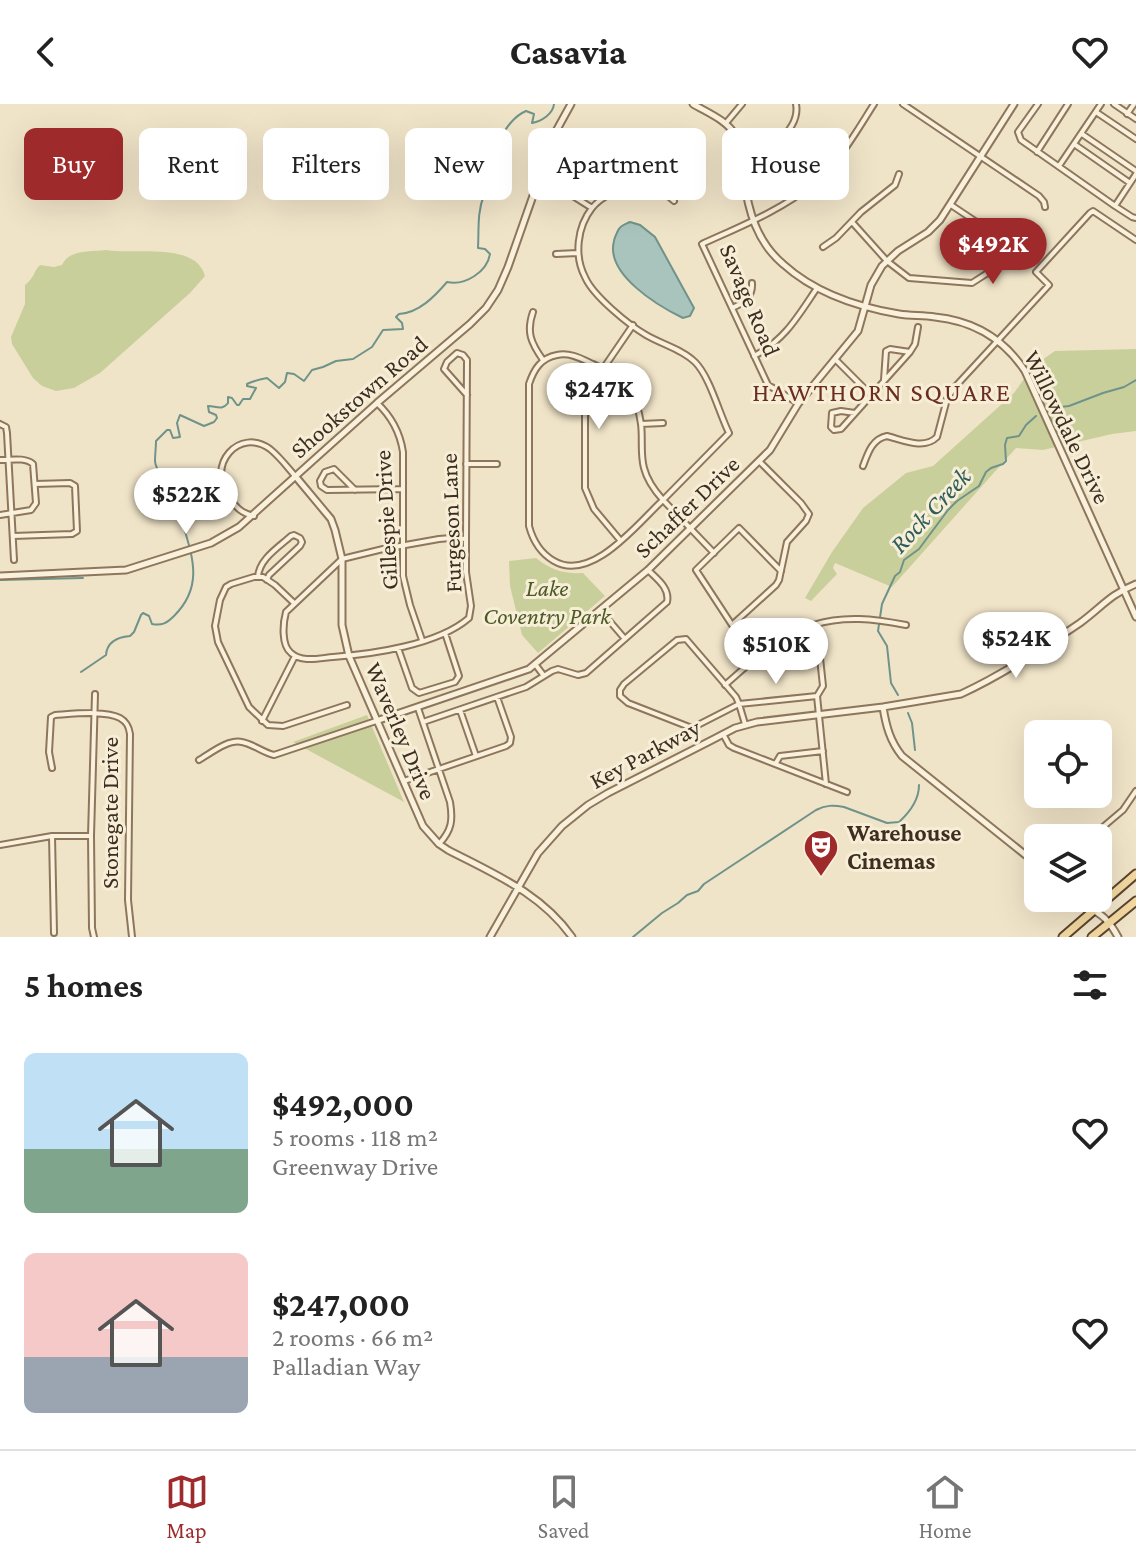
<!DOCTYPE html>
<html lang="en">
<head>
<meta charset="utf-8">
<style>
  :root { --surface:#fff; --page:#f6f6f6; --text:#222; --muted:#767676; --line:#e0e0e0; --accent:#9e2a2b }
  body { margin:0; font-family:"Crimson Pro",serif; background:var(--page); color:var(--text); height:100vh; display:flex; flex-direction:column; font-size:30px; white-space:nowrap }
  * { box-sizing:border-box; margin:0 }
  p { font-size:26px; color:var(--muted) }
  .icon { flex:none; width:44px; height:44px; fill:none; stroke:currentColor; stroke-width:2; stroke-linecap:round; stroke-linejoin:round }
  .map { position:relative; height:833px; overflow:hidden }
  .sheet { display:flex; flex-direction:column; background:var(--surface); flex:1 }
  .sheet>* { flex:none }
  .hud { position:absolute; left:24px; top:24px; width:1088px; height:72px; display:flex; gap:16px }
  .controls { position:absolute; left:1024px; top:616px; display:grid; gap:16px }
  .controls a { display:grid; place-items:center; width:88px; height:88px; border-radius:12px; background:var(--surface); box-shadow:0 8px 32px #0002; font-size:40px }
  .price { position:absolute; translate:-50% -68px; padding:0 18px; border-radius:28px; background:#fff; color:#222; font-size:26px; line-height:52px; filter:drop-shadow(0 2px 4px #0008) }
  .price::after { content:''; position:absolute; left:50%; top:48px; width:24px; height:18px; margin-left:-12px; background:inherit; clip-path:polygon(0 0,100% 0,50% 100%) }
  .price.on { background:var(--accent); color:#fff }
  ul { padding:0; list-style:none }
  li { display:flex; align-items:center; gap:24px; height:200px; padding:0 24px }
  li span { display:grid; place-items:center; flex:none; width:224px; height:160px; border-radius:12px; color:#555 }
  li>.icon { margin-inline-start:auto }
  span .icon { width:96px; height:96px; fill:#fffc; stroke-width:1 }
  li b { font-size:34px }
  h2 { display:flex; justify-content:space-between; align-items:center; height:96px; padding:0 24px; font-size:34px }
  .pill { padding:0 28px; border-radius:12px; background:var(--surface); box-shadow:0 8px 32px #0002; font-size:28px; line-height:72px }
  .pill.on { background:var(--accent); color:#fff }
  header { display:flex; justify-content:space-between; align-items:center; height:104px; padding:0 24px; background:var(--surface); font-size:36px; font-weight:700 }
  .dock { display:flex; justify-content:space-around; align-items:center; height:112px; border-top:2px solid var(--line); background:var(--surface); font-size:22px; color:var(--muted) }
  .dock a { display:grid; justify-items:center; gap:4px }
  .dock .on { color:var(--accent) }
  .map>svg:first-child { display:block }
</style>
</head>
<body>
<header><svg class="icon" aria-label="back" viewBox="0 0 24 24"><path d="M15 5l-7 7 7 7"/></svg>Casavia<svg class="icon" aria-label="heart" viewBox="0 0 24 24"><path d="M12 20l-8-8c-3-5 5-10 8-4 3-6 11-1 8 4z"/></svg></header>
<div class="map">
<svg width="1136" height="833" viewBox="0 0 1136 833">
  <rect width="100%" height="100%" fill="#f0e4c8"/>
  <path fill="#c9cf9b" d="M 106,146 C 133,151 196,137 205,172 L 190,189 L 100,269 L 74,284 L 56,287 L 42,282 L 33,274 L 12,240 L 11,233 L 25,200 L 25,181 C 35,173 33,168 40,161 L 54,163 L 62,161 C 69,145 91,148 106,146 Z
    M 1136,245 L 1136,327 L 1112,330 L 1043,346 L 1016,344 L 892,483 L 835,459 L 833,464 L 837,470 L 811,497 L 805,494 L 832,448 L 863,404 L 906,369 L 933,362 L 1014,289 L 1033,262 L 1055,247 Z
    M 536,454 C 551,466 564,470 583,469 L 605,492 L 538,549 L 522,531 L 510,482 L 509,457 Z
    M 367,611 L 404,698 L 293,638 Z"/>
  <path fill="#a9c4bc" stroke="#6f938a" stroke-width="2" d="M 630,118 L 640,121 L 655,133 L 694,204 L 690,212 L 683,214 C 658,202 605,170 614,137 C 614,135 618,126 619,125 C 621,121 626,120 630,118 Z"/>
  <g fill="none" stroke-linecap="round" stroke-linejoin="round">
    <path stroke="#6f938a" stroke-width="2" d="M 1052,304 L 1069,302 L 1103,289 L 1124,283 L 1136,276
      M 0,476 L 83,474
      M 81,568 L 106,551 C 107,538 118,533 130,532 L 134,528 L 141,511 L 143,509 L 149,512 L 152,520 C 162,522 167,519 174,512 C 202,484 194,457 184,424 C 184,417 181,411 181,404 L 178,403 L 174,405 L 166,401 L 166,398 L 174,393 C 169,387 155,364 155,357 C 155,350 156,344 156,337 L 167,326 L 170,326 L 173,334 L 180,333 L 177,319 L 180,311 L 204,322 L 214,318 L 217,314 L 216,311 L 209,308 L 208,302 C 216,302 222,307 228,299 L 228,293 L 232,294 L 237,301 L 239,301 L 243,295 L 250,295 L 256,284 L 247,282 L 247,280 C 251,278 262,275 267,274 L 279,284 L 285,278 L 287,269 L 294,270 L 304,277 L 312,266 L 323,263 L 336,257 L 353,255 L 372,243 L 383,226 L 403,225 L 402,219 L 396,213 L 399,210 C 419,209 435,192 447,178 C 465,182 487,168 490,150 L 485,145 L 478,144 C 479,126 477,108 484,91 L 490,90 L 499,80 C 500,70 492,69 486,63 L 485,58 L 497,61 C 508,51 499,48 501,37 C 503,25 516,11 526,7 L 534,10 L 532,19 C 542,17 553,10 554,0
      M 898,591 L 891,579 L 887,542 L 878,527 L 882,500 L 895,472 L 900,468 L 904,456 L 919,445 L 948,406 L 957,397 L 979,382 L 986,368 L 991,364 L 1003,360 L 1006,357 L 1005,341 L 1007,334 L 1019,332 L 1026,321 L 1036,312
      M 908,609 L 912,619 L 915,646
      M 633,833 L 662,809 L 678,799 L 687,791 L 698,787 L 704,780 L 816,706 C 826,701 833,701 844,703 L 887,719 L 899,718 C 910,708 919,695 919,681"/>
    <g stroke="#8d765c" stroke-width="8">
      <path id="minor" d="M 903,0 L 1039,92 L 1044,98 L 1045,103
        M 1038,0 L 1018,28 L 1021,36 L 1115,102 L 1132,113 L 1136,114
        M 1114,0 L 1136,15
        M 1096,8 L 1136,35
        M 1127,10 L 1134,0
        M 726,19 L 742,0
        M 1082,30 L 1136,67
        M 778,39 C 788,28 799,16 796,0
        M 1074,40 L 1130,79
        M 1037,48 L 1068,0
        M 1059,62 L 1101,0
        M 539,75 L 562,85 L 592,104
        M 674,97 C 653,76 611,81 592,104 C 577,123 574,152 585,173 C 593,192 629,221 646,231 C 661,240 682,245 695,258 C 710,273 719,309 729,329 L 663,396 C 654,386 647,376 644,364 C 640,349 643,335 641,320 C 638,291 618,271 593,260 C 582,255 570,248 557,251 C 541,254 534,265 529,280 L 529,422 C 533,437 540,449 554,457 C 592,479 638,419 663,396 L 714,449
        M 1115,102 L 1136,70
        M 852,118 L 887,157 L 909,174 L 972,179 L 986,170 L 995,158 L 999,142 L 997,135 L 990,127 L 951,101
        M 823,143 L 836,134 L 861,108 L 895,81 L 899,70
        M 556,150 L 578,149
        M 732,204 C 744,199 753,193 752,179
        M 533,208 C 526,228 531,239 543,256
        M 754,252 C 785,236 798,212 817,184
        M 836,256 L 871,291
        M 884,276 L 886,247 L 890,245 L 910,248
        M 377,299 C 392,313 400,328 403,348 L 403,472 L 410,501 L 422,536
        M 798,299 L 768,281 L 702,140 C 739,123 782,106 813,80 C 839,59 856,28 874,0
        M 855,309 L 841,307 L 832,309 L 831,323 L 834,326 L 841,325 L 910,248 L 915,240 L 918,223
        M 0,320 L 6,323 L 7,329 L 14,456
        M 641,320 L 663,319
        M 0,356 C 11,356 25,353 33,360 L 36,399 L 31,406 L 0,411
        M 759,357 L 801,399 L 809,410 L 806,417 L 787,438 L 779,476 L 776,481 L 732,521 L 696,466 L 739,424 L 781,467
        M 466,360 L 497,360
        M 863,362 C 868,349 872,335 887,332 C 903,336 924,346 937,333 L 947,295 L 954,284 L 1049,181 L 1036,168 L 1090,109 L 1093,107 L 1136,136
        M 355,386 L 334,365 L 325,368 L 320,377 L 321,382 L 327,386 L 403,385
        M 254,412 C 241,409 237,404 229,394 C 205,360 240,323 270,345 C 280,353 288,364 296,373
        M 13,432 L 72,430 L 77,427 L 75,382 L 70,379 L 35,380
        M 466,435 L 451,434 L 439,435 L 383,445 L 342,455 L 286,508 C 283,519 281,541 291,549 C 302,559 320,554 333,553 C 373,550 438,541 469,514 L 471,502 L 466,468 L 466,435 L 467,256 L 463,251 L 457,249 L 447,258 L 444,265 L 467,291
        M 620,436 L 594,405 L 585,384 L 585,301 L 587,290 L 592,281 L 633,221
        M 258,473 C 259,455 279,443 291,432 L 294,431 L 300,434 L 302,438 L 300,442 L 269,471 L 267,476
        M 294,499 L 275,481 L 263,473 L 254,473 L 231,480 L 226,483 L 220,496 L 215,522 L 218,538 L 249,603 L 268,621 L 283,622 L 347,601
        M 600,506 L 625,535
        M 813,521 C 845,511 874,515 906,521
        M 398,544 L 412,584 L 419,589 L 455,578 L 459,572 L 445,529
        M 535,560 L 544,572
        M 725,581 L 785,528 L 793,524 L 813,521 L 817,526 L 823,582 L 817,592 L 826,680
        M 418,604 L 450,698 C 453,716 452,726 439,740
        M 460,606 L 476,652
        M 262,617 L 295,552
        M 423,618 L 526,583 L 552,567 L 558,565 L 578,571 L 586,569 L 667,498 C 670,484 657,475 648,466
        M 745,620 L 739,600 L 692,624 L 628,599 L 620,592 L 620,586 L 624,580 L 677,536 L 686,535 L 736,593 L 739,600 L 817,592
        M 723,630 L 729,641 L 734,644 L 847,688
        M 199,656 C 211,649 228,635 242,638 C 253,640 262,648 274,651 L 376,617
        M 776,659 L 780,652 L 823,647
        M 52,664 L 49,648 L 51,613 L 55,611 C 71,610 106,606 120,614 C 127,618 129,623 130,630 L 128,796 L 132,833
        M 404,677 L 506,642 L 510,639 L 511,633 L 497,593
        M 52,732 L 54,829
        M 1090,734 L 1123,706 L 1136,687
        M 0,741 L 52,732 L 91,732
        M 94,833 L 92,824 L 91,732 L 95,590"/>
    </g>
    <g stroke="#8d765c" stroke-width="9">
      <path id="tertiary" d="M 693,0 C 708,9 727,16 736,32 C 743,45 743,60 744,74 C 748,107 757,138 783,160 C 815,189 857,203 899,210 C 911,212 923,211 935,213 C 974,217 1004,235 1025,267 L 1136,513
        M 296,373 L 331,415 L 335,426 L 342,455 L 342,521 L 349,552 L 423,722 L 439,740 L 448,746 C 494,770 541,789 572,833
        M 0,472 L 126,466 L 211,439 L 239,423 L 377,299 L 470,220 L 486,204 L 498,186 L 508,163 L 555,29 L 571,0
        M 883,603 C 886,622 890,637 902,652 L 1038,761
        M 376,617 L 529,565 L 648,466 L 770,346 L 798,300 L 858,227 L 871,181 L 882,162 L 898,147 L 928,128 L 940,116 L 1014,0
        M 1075,794 C 1096,810 1104,807 1118,833
        M 1087,794 L 1092,798 L 1094,804
        M 490,833 L 538,749 L 562,722 L 588,701 L 608,689 L 710,637 L 735,624 L 757,618 L 883,603 L 961,590 C 1002,571 1043,544 1080,519 C 1102,503 1109,491 1136,480"/>
    </g>
    <g stroke="#5b4430" stroke-width="11">
      <path id="primary" d="M 1063,833 L 1136,770
        M 1092,833 L 1136,797"/>
    </g>
    <use href="#minor" stroke="#faf1dc" stroke-width="4"/>
    <use href="#tertiary" stroke="#faf1dc" stroke-width="5"/>
    <use href="#primary" stroke="#f3d9a0" stroke-width="7"/>
  </g>
  <defs>
    <g id="theatre-pin" transform="scale(1.8)"><path d="M0 17L-7.5 6A9.5 9.5 0 1 1 7.5 6Z" fill="#9e2a2b" stroke="#f7eed8"/><path d="M-5-5.5Q0-4 5-5.5V0Q5 5 0 6Q-5 5-5 0ZM-3.3-2.5H-1v1.5H-3.3ZM1-2.5H3.3v1.5H1ZM-2.8 1Q0 5.5 2.8 1Z" fill="#fff"/></g>
  </defs>
  <g fill-rule="evenodd">
    <use href="#theatre-pin" x="821" y="743"/>
  </g>
  <g text-anchor="middle" stroke-width="6" stroke-linejoin="round" paint-order="stroke">
    <g font-size="24" fill="#3d2e20" stroke="#f7eed8">
      <text transform="translate(750 196) rotate(67)" y="8">Savage Road</text>
      <text transform="translate(359 293) rotate(-41)" y="8">Shookstown Road</text>
      <text transform="translate(1067 323) rotate(64)" y="8">Willowdale Drive</text>
      <text transform="translate(687 403) rotate(-44)" y="8">Schaffer Drive</text>
      <text transform="translate(386 416) rotate(-93)" y="8">Gillespie Drive</text>
      <text transform="translate(451 419) rotate(-92)" y="8">Furgeson Lane</text>
      <text transform="translate(401 627) rotate(67)" y="8">Waverley Drive</text>
      <text transform="translate(645 650) rotate(-28)" y="8">Key Parkway</text>
      <text transform="translate(110 709) rotate(-90)" y="8">Stonegate Drive</text>
    </g>
    <g font-size="24" font-style="italic" fill="#4d5a26" stroke="#f7eed8">
      <text x="547" y="492">Lake<tspan x="547" dy="28">Coventry Park</tspan></text>
    </g>
    <g font-size="24" font-weight="bold" fill="#3d2e20" stroke="#f7eed8" text-anchor="start">
      <text x="847" y="737">Warehouse<tspan x="847" dy="28">Cinemas</tspan></text>
    </g>
    <g font-size="26" letter-spacing="2" fill="#6b2e1e" stroke="#f7eed8">
      <text x="882" y="297">HAWTHORN SQUARE</text>
    </g>
    <g font-size="26" font-style="italic" fill="#2f5d5a" stroke="#f7eed8">
      <text transform="translate(930 406) rotate(-47)" y="9">Rock Creek</text>
    </g>
  </g>
</svg>
<div class="controls">
<a><svg class="icon" aria-label="locate" viewBox="0 0 24 24"><circle cx="12" cy="12" r="6"/><path d="M12 2v4M12 18v4M2 12h4M18 12h4"/></svg></a>
<a><svg class="icon" aria-label="layers" viewBox="0 0 24 24"><path d="M12 4l9 5-9 5-9-5zM3 14l9 5 9-5"/></svg></a>
</div>
<b class="price on" style="left:993px;top:182px">$492K</b>
<b class="price" style="left:599px;top:327px">$247K</b>
<b class="price" style="left:186px;top:432px">$522K</b>
<b class="price" style="left:1016px;top:576px">$524K</b>
<b class="price" style="left:776px;top:582px">$510K</b>
<div class="hud">
<a class="pill on">Buy</a>
<a class="pill">Rent</a>
<a class="pill">Filters</a>
<a class="pill">New</a>
<a class="pill">Apartment</a>
<a class="pill">House</a>
</div>
</div>
<section class="sheet">
<h2>5 homes<svg class="icon" aria-label="filters" viewBox="0 0 24 24"><path d="M4 7h16M4 17h16"/><circle cx="9" cy="7" r="2"/><circle cx="15" cy="17" r="2"/></svg></h2>
<ul>
<li><span style="background:linear-gradient(#bfe0f5 60%,#7fa58c 0)"><svg class="icon" aria-label="home" viewBox="0 0 24 24"><path d="M3 11l9-7 9 7M6 9v11h12V9"/></svg></span><div><b>$492,000</b><p>5 rooms · 118 m²</p><p>Greenway Drive</p></div><svg class="icon" aria-label="heart" viewBox="0 0 24 24"><path d="M12 20l-8-8c-3-5 5-10 8-4 3-6 11-1 8 4z"/></svg></li>
<li><span style="background:linear-gradient(#f6c9c9 65%,#9aa5b1 0)"><svg class="icon" aria-label="home" viewBox="0 0 24 24"><path d="M3 11l9-7 9 7M6 9v11h12V9"/></svg></span><div><b>$247,000</b><p>2 rooms · 66 m²</p><p>Palladian Way</p></div><svg class="icon" aria-label="heart" viewBox="0 0 24 24"><path d="M12 20l-8-8c-3-5 5-10 8-4 3-6 11-1 8 4z"/></svg></li>
</ul>
</section>
<nav class="dock">
<a class="on"><svg class="icon" aria-label="map" viewBox="0 0 24 24"><path d="M3 6l6-2 6 2 6-2v14l-6 2-6-2-6 2zM9 4v14M15 6v14"/></svg>Map</a>
<a><svg class="icon" aria-label="saved" viewBox="0 0 24 24"><path d="M7 4h10v16l-5-4-5 4z"/></svg>Saved</a>
<a><svg class="icon" aria-label="home" viewBox="0 0 24 24"><path d="M3 11l9-7 9 7M6 9v11h12V9"/></svg>Home</a>
</nav>
</body>
</html>
